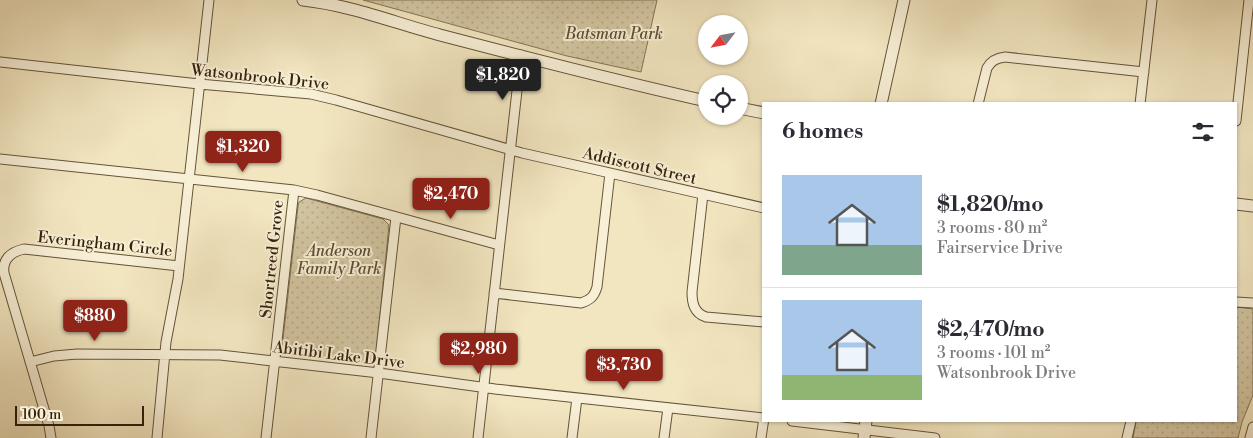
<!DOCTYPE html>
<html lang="en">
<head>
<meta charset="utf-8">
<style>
  :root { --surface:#fff; --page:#f7f7f7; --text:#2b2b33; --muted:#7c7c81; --line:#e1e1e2; --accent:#8f2418 }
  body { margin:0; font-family:"Libre Bodoni",serif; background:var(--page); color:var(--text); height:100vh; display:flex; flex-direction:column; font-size:19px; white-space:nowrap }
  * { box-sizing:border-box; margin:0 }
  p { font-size:16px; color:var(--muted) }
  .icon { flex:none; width:28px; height:28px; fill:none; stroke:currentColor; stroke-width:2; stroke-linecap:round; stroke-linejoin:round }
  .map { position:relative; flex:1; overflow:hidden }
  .drawer { position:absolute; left:762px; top:102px; width:475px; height:320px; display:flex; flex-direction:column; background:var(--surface); border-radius:0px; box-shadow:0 1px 4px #0004 }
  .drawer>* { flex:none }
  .needle { width:32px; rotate:238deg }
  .fabs { position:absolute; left:698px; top:15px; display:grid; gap:10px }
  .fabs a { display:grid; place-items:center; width:50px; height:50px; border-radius:50%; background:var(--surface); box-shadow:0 1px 4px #0004; font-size:25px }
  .scale { position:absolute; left:15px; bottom:12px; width:129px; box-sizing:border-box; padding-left:5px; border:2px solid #36230a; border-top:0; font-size:14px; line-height:18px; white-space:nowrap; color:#36230a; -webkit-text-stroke:4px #f7efd6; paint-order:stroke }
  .price { position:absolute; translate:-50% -42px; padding:0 11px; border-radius:5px; background:var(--accent); color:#fff; font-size:16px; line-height:32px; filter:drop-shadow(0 1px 2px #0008) }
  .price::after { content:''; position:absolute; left:50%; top:30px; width:15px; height:11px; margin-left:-8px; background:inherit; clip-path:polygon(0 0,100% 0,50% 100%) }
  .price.selected { background:#222; color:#fff }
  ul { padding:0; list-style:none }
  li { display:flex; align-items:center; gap:15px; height:125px; padding:0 20px }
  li+li { border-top:1px solid var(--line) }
  li span { display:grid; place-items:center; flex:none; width:140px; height:100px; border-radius:0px; color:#555 }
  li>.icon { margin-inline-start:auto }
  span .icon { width:60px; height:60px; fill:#fffc; stroke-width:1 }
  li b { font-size:21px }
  h2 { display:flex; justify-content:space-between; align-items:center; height:60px; padding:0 20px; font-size:21px }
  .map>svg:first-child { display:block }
</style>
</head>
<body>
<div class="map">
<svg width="1253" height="438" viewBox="0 0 1253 438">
  <defs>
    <pattern id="park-dots" width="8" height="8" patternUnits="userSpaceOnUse" patternTransform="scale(1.25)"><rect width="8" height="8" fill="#d2c5a1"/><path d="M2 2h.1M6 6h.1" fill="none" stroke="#b5a989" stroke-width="1.8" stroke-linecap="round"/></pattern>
  </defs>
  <rect width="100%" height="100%" fill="#f2e6c0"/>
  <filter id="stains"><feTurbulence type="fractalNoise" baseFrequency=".004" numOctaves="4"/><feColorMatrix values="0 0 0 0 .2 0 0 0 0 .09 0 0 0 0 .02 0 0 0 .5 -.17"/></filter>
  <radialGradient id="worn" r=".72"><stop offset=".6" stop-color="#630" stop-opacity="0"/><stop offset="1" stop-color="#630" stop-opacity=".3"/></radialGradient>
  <path fill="url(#park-dots)" stroke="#847456" d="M 363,0 L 657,0 L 641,72 L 567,56 Z
    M 306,198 L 383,219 L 389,225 L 376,354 L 373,363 L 287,353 L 282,348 L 298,206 L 299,202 Z
    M 1236,307 L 1253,309 L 1253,395 L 1242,422 L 1238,438 L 1133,438 L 1136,421 L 1236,421 Z"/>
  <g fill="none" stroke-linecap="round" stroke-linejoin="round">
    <g stroke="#655438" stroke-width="11">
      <path id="minor" d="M 0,62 L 199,84 L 311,94 L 336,100 L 522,153 L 764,208
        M 978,104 L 987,68 C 991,61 996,58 1005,57 L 1144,72
        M 1140,104 L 1152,0
        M 1236,121 L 1249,0
        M 0,159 L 294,190 L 317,195 L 499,245
        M 703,194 L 692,292 C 692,303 694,313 706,317 L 764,322
        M 494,293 L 581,303 C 590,300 594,297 597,287 L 610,173
        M 1236,302 L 1253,303
        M 30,362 L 54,356 L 77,354 L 220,355 L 379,373 L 495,389 L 764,418
        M 792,421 L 935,438
        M 51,438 L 49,426 L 4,273 C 2,259 11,252 24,249 L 179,266
        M 157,438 L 166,342 L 178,279 L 209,0
        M 266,438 L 294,190
        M 371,438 L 396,217
        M 478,438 L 521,55
        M 572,438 L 577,398
        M 664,438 L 668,408
        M 761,438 L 764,418
        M 1127,438 L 1131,421
        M 1250,438 L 1253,427"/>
    </g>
    <g stroke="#655438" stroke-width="13">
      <path id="tertiary" d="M 303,0 C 350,5 395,23 440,35 C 528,58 617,81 706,101
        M 881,104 L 904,0
        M 739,108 L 764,113
        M 1236,204 L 1253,206
        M 864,438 L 866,421"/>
    </g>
    <use href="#minor" stroke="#f7efd6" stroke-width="9"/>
    <use href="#tertiary" stroke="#f7efd6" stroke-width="11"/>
  </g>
  <g text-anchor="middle" stroke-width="4" stroke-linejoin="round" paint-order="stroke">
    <g font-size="16" font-style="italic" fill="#5d4c30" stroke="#f7efd6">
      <text x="614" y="39">Batsman Park</text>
      <text x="339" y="256">Anderson<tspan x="339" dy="18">Family Park</tspan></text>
    </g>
    <g font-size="16" fill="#36230a" stroke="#f7efd6">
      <text transform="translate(260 76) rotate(6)" y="6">Watsonbrook Drive</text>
      <text transform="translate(640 165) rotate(13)" y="6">Addiscott Street</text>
      <text transform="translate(105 243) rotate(6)" y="6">Everingham Circle</text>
      <text transform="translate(271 259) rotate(-84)" y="6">Shortreed Grove</text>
      <text transform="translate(339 354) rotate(7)" y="6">Abitibi Lake Drive</text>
    </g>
  </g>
  <rect width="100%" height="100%" filter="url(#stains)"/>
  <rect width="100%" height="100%" fill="url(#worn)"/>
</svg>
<div class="fabs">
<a><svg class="needle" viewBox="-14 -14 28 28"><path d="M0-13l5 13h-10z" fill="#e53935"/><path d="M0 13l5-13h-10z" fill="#7c7c81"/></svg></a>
<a><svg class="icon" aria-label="locate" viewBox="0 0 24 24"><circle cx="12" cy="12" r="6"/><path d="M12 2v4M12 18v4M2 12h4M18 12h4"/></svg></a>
</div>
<div class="scale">100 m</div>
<b class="price selected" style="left:503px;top:101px">$1,820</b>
<b class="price" style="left:243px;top:173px">$1,320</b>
<b class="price" style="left:451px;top:220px">$2,470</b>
<b class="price" style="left:95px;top:342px">$880</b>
<b class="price" style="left:479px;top:375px">$2,980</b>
<b class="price" style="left:624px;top:391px">$3,730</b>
<section class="drawer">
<h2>6 homes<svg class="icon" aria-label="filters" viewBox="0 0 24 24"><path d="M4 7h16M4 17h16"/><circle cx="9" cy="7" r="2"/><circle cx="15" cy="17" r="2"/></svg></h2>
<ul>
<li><span style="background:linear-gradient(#a9c7e8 70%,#7fa58c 0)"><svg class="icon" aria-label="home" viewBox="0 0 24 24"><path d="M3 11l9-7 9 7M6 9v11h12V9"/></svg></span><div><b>$1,820/mo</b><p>3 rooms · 80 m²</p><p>Fairservice Drive</p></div></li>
<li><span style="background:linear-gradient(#a9c7e8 75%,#8fb573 0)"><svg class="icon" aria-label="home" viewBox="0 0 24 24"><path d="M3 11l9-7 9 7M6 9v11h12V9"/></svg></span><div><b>$2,470/mo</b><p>3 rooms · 101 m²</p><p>Watsonbrook Drive</p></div></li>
</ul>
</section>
</div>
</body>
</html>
